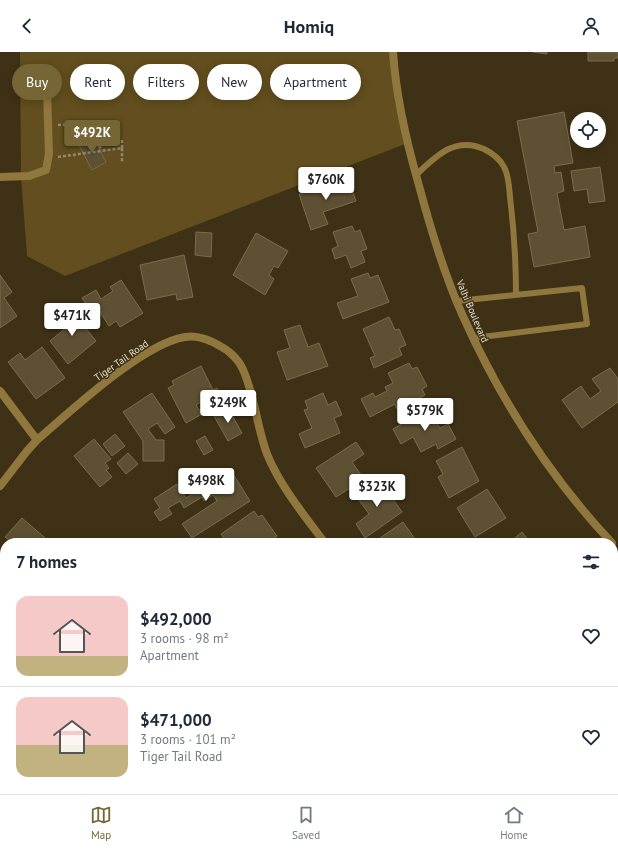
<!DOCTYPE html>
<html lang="en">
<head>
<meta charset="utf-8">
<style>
  :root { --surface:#fff; --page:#f2f2f3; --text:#1f2937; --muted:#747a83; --line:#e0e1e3; --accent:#766636 }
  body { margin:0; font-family:"PT Sans",sans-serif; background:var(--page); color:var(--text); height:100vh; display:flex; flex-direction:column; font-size:15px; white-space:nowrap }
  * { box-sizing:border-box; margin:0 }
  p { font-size:13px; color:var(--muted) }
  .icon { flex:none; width:22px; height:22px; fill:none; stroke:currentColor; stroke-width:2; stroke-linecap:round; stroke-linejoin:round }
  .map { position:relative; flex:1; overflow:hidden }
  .panel { position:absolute; left:0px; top:486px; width:618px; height:256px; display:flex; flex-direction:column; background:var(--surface); border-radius:16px 16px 0 0; box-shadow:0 2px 10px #0003 }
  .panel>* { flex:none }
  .top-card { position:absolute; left:12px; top:12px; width:400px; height:36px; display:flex; gap:8px }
  .tools { position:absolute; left:570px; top:60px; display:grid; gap:8px }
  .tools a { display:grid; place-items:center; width:36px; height:36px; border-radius:50%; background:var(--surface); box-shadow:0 2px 10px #0003; font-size:20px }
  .price { position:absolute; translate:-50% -34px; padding:0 9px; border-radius:4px; background:#fff; color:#222; font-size:13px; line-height:26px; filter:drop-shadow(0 1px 2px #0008) }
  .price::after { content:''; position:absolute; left:50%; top:24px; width:12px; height:9px; margin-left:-6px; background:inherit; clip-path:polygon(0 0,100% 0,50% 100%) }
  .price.selected { background:var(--accent); color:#fff }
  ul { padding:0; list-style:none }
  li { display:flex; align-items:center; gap:12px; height:100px; padding:0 16px }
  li+li { border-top:1px solid var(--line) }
  li span { display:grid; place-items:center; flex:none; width:112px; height:80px; border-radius:12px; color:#555 }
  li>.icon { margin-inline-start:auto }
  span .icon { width:48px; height:48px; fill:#fffc; stroke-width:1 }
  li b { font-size:17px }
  h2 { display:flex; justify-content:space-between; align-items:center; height:48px; padding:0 16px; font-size:17px }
  .tag { padding:0 14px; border-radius:18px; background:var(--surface); box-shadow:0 2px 10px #0003; font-size:14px; line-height:36px }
  .tag.selected { background:var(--accent); color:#fff }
  header { display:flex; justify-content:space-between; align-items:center; height:52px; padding:0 16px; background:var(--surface); font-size:18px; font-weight:600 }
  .dock { display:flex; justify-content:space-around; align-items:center; height:56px; border-top:1px solid var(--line); background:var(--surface); font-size:11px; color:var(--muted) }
  .dock a { display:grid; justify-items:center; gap:2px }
  .dock .selected { color:var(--accent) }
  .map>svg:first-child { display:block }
</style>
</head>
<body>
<header><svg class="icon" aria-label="back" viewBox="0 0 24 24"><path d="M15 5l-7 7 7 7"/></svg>Homiq<svg class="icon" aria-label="person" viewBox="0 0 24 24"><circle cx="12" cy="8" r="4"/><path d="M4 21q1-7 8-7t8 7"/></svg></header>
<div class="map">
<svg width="618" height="742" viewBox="0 0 618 742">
  <rect width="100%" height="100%" fill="#3e3115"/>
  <path fill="#624e1e" d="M 20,0 L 394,0 L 405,92 L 65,224 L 27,204 L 21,124 Z"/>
  <path fill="#7c5f0f" stroke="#9c8649" d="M 0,723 L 5,727 L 5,737 L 16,737 L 22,742 L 0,742 Z"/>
  <path fill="#5d5033" stroke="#7a6d4f" d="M 533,0 L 547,0 L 547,2 Z
    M 588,0 L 618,0 L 618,6 L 614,6 L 614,9 L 588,9 Z
    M 564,60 L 573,111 L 554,114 L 555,121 L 561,120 L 564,139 L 557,141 L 564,178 L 585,174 L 590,205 L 534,215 L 528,182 L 538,180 L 517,69 Z
    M 93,85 L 106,110 L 92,118 L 79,93 Z
    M 600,115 L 605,149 L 589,151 L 587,137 L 574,139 L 571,119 Z
    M 348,125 L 356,149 L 323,160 L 328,172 L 311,178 L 299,142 Z
    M 352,174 L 355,180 L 360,178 L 367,197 L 361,199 L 365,210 L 351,216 L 346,203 L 335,207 L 332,197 L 338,194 L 333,180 Z
    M 196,180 L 212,181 L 211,205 L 195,203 Z
    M 256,181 L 288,199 L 278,216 L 274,214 L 269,223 L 274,227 L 265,243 L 233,223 Z
    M 184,203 L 193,245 L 177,248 L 176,242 L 147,248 L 140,213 Z
    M 368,221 L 370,226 L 378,223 L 389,250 L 343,267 L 337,251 L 358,244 L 351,227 Z
    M 0,223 L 12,240 L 4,246 L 17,264 L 0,276 Z
    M 121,228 L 143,261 L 120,275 L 116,269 L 109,274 L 96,254 L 90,258 L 82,246 L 96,238 L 101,247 L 113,239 L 110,235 Z
    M 69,255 L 96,289 L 68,312 L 50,289 L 66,276 L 57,265 Z
    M 389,265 L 395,278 L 399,277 L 406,293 L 399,296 L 402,303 L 374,316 L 370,306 L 375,304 L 363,277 Z
    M 300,273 L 308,295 L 319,291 L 328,314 L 287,328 L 277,300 L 290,296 L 284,278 Z
    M 42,295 L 65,326 L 36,347 L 8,310 L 20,301 L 25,308 Z
    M 409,311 L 412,317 L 417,315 L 427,334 L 422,337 L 425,343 L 397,357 L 395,352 L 370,365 L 361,347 L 373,341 L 375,345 L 387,339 L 385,335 L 393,331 L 388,321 Z
    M 201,314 L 213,338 L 217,336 L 226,352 L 213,359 L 207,347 L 196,353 L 202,362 L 186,371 L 168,336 L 174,333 L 172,329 Z
    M 610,316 L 618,327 L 618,350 L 582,376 L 562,348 L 581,334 L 590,347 L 601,339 L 592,327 Z
    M 152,341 L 175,375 L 165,382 L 157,371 L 148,377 L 156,388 L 164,388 L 164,409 L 143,409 L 143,389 L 123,360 Z
    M 323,341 L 328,353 L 336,349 L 342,363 L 334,366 L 340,381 L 305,396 L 299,382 L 312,376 L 304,358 L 308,357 L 305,349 Z
    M 228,356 L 242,381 L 228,389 L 214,364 Z
    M 428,357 L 440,376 L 448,372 L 456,387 L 438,397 L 436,392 L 421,400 L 413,385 L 401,392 L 393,377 Z
    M 115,382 L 125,394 L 112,404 L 103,392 Z
    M 205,384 L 213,398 L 204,403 L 196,389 Z
    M 94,387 L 111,407 L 105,411 L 109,416 L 106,418 L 112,425 L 100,435 L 74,404 Z
    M 356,390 L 364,402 L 352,410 L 364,427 L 336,445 L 316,416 Z
    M 462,395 L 479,429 L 449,446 L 438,425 L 443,422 L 436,409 Z
    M 128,401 L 138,412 L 126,422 L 117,411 Z
    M 230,417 L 250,449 L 192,486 L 182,472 L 217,449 L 213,443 L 204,449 L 202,445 L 184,456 L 180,449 L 168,456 L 172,462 L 160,469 L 154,460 L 160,456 L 154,447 L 177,432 L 186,446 Z
    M 379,427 L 402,460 L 365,486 L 356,472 L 369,462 L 356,444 Z
    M 487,437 L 506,466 L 475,485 L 457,456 Z
    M 254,459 L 258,465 L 262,463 L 277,484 L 266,491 L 227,491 L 221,482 Z
    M 22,466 L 51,491 L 12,491 L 5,485 Z
    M 403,470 L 417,490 L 416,491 L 373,491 Z
    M 522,480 L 531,491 L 509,491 Z
    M 618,591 L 618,625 L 615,622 L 613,624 L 613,596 Z
    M 618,702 L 618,742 L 617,742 L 613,737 L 613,707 Z
    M 74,737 L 97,737 L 91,742 L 73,742 L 71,739 Z
    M 296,737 L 323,737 L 326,742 L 290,742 Z
    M 415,737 L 428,737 L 420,742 Z
    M 456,737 L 465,737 L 468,742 L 449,742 Z
    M 540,737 L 557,737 L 558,739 L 561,737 L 587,737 L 591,742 L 544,742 Z
    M 340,738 L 343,742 L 334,742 Z"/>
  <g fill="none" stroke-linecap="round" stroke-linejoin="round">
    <path stroke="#948a74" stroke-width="2.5" stroke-dasharray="3 2" stroke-linecap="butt" d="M 91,71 L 92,83 L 102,98
      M 58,73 L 96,71
      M 122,96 L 122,86
      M 58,105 L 122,96 L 122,110"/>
    <path stroke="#90773e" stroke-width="6" d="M 416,123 C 436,104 455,84 484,97 C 492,101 500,107 504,115 C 509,124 509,135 510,145 C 514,178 516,210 516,243
      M 457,249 L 582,236 L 587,272 L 474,286"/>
    <path stroke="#90773e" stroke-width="8" d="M 0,125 L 29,124 L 46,118 L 49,102 L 47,38
      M 0,339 L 37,388
      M 0,434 L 27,399 L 37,388 C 71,359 142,292 185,285 C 197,283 210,288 220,294 C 230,299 240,309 244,320 C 255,346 257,375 267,402 C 280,434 304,463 325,491
      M 0,544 L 5,548
      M 203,737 L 208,742
      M 507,737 L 511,742"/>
    <path stroke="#90773e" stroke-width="8" d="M 393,0 C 396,44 406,88 418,130 C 430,175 443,220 462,262 C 499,345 550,425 612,491"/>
  </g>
  <g text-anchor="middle" stroke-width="3" stroke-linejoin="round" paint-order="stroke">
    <g font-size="10" fill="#e7e0cf" stroke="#3e3115">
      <text transform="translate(473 259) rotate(67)" y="4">Valhi Boulevard</text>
      <text transform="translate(121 308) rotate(-35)" y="4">Tiger Tail Road</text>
    </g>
  </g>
</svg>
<div class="tools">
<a><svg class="icon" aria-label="locate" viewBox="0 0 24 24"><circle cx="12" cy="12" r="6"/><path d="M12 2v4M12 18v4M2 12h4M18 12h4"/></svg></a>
</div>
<b class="price selected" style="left:92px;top:102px">$492K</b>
<b class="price" style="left:326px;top:149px">$760K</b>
<b class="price" style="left:72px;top:285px">$471K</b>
<b class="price" style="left:228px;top:372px">$249K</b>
<b class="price" style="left:425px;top:380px">$579K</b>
<b class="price" style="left:206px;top:450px">$498K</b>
<b class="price" style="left:377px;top:456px">$323K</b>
<div class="top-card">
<a class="tag selected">Buy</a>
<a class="tag">Rent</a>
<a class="tag">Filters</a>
<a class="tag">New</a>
<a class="tag">Apartment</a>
</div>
<section class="panel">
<h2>7 homes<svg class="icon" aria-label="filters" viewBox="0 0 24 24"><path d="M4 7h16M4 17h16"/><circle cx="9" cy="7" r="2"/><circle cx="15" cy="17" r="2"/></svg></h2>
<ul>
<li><span style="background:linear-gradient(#f6c9c9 75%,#c2b280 0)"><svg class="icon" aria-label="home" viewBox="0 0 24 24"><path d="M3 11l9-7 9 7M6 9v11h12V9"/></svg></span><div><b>$492,000</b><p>3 rooms · 98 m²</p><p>Apartment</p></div><svg class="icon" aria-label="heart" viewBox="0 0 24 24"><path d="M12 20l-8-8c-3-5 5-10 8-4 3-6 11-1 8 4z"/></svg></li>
<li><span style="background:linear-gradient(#f6c9c9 60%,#c2b280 0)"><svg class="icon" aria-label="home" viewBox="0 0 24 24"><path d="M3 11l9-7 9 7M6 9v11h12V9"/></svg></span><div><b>$471,000</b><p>3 rooms · 101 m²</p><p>Tiger Tail Road</p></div><svg class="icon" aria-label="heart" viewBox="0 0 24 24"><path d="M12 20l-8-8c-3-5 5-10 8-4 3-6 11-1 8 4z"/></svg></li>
</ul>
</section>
</div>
<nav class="dock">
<a class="selected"><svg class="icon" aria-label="map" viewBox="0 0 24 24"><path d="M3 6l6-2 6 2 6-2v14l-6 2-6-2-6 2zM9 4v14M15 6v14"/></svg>Map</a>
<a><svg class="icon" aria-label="saved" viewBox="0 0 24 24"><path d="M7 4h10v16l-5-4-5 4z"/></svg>Saved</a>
<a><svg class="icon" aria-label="home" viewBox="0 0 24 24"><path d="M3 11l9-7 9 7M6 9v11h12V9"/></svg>Home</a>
</nav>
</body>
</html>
